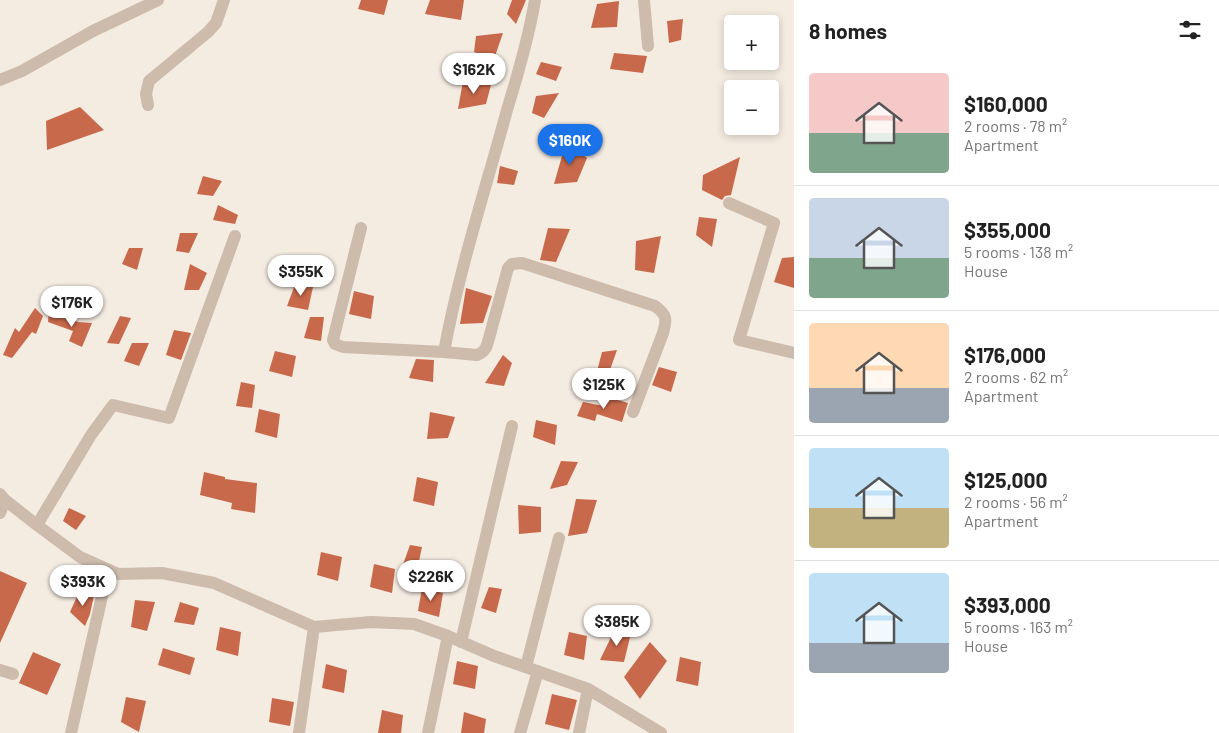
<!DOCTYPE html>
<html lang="en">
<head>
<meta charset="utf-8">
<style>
  :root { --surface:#fff; --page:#f2f2f2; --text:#222; --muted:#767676; --line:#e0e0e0; --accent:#1a73e8 }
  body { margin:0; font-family:Barlow,sans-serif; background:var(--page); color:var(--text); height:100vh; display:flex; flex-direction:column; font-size:19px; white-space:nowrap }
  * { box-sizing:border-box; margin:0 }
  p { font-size:16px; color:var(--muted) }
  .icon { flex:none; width:28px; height:28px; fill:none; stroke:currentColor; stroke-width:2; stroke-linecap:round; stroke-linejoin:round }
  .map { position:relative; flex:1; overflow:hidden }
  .sheet { display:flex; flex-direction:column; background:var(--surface); width:425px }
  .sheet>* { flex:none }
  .buttons { position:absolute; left:724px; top:15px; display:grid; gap:10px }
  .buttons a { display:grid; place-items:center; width:55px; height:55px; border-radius:5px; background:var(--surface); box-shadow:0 2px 8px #0003; font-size:25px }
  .price { position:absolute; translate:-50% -42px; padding:0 11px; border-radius:18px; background:#fff; color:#222; font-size:16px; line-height:32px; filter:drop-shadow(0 1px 2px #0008) }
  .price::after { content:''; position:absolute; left:50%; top:30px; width:15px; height:11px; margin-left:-8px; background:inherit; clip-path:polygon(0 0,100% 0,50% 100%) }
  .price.selected { background:var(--accent); color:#fff }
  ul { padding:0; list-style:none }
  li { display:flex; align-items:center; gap:15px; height:125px; padding:0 15px }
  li+li { border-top:1px solid var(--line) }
  li span { display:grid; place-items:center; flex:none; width:140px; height:100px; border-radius:5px; color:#555 }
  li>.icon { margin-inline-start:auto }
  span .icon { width:60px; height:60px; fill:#fffc; stroke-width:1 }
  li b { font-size:21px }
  h2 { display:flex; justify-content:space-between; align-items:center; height:60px; padding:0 15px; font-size:21px }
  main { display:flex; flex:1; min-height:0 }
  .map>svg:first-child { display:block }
</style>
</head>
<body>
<main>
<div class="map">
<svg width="794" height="733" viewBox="0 0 794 733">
  <rect width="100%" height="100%" fill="#f4ebe1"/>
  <path fill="#c8694b" d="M 361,0 L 388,0 L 384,15 L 358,9 Z
    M 430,0 L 464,0 L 461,20 L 425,14 Z
    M 512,0 L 526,0 L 516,24 L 507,14 Z
    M 619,1 L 617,27 L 591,28 L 597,4 Z
    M 683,19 L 681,40 L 669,43 L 667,21 Z
    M 503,33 L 494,59 L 474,52 L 476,36 Z
    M 614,53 L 647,56 L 643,73 L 610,69 Z
    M 541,62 L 562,67 L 556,81 L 536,74 Z
    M 463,81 L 491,85 L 486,104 L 458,109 Z
    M 559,93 L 544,118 L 532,113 L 536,96 Z
    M 80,107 L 104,130 L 47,150 L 46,121 Z
    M 566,142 L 587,158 L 577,182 L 554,184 Z
    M 740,157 L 731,195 L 725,196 L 722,200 L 702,190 L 703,175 Z
    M 500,166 L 518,171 L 514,185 L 497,183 Z
    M 203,176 L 222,181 L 213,196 L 197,194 Z
    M 218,205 L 238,215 L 235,224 L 213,220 Z
    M 699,217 L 717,219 L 712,247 L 696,235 Z
    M 548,228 L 570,229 L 556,262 L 540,260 Z
    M 180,233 L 198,233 L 189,253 L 176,251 Z
    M 661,236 L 654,273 L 635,270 L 636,241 Z
    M 129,248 L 143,248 L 137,270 L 122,264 Z
    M 794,257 L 794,288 L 774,282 L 782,258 Z
    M 190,264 L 207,273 L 199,290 L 184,290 Z
    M 296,282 L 313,287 L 308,310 L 287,306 Z
    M 466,288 L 492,296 L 483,323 L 460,324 Z
    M 354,291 L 374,296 L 371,319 L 349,314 Z
    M 35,308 L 43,316 L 36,334 L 32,332 L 12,358 L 3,355 L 15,328 L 19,332 Z
    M 49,311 L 78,322 L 92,323 L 82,347 L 69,341 L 73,331 L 48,322 Z
    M 120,316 L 131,318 L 119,344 L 107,343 Z
    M 310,317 L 324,317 L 321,341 L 304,338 Z
    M 174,330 L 191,333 L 181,360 L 166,355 Z
    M 132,343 L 149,343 L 139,366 L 124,361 Z
    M 617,350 L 605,384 L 593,387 L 602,352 Z
    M 275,351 L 296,356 L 292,377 L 269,371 Z
    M 503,355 L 512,363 L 504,386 L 485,383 Z
    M 416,359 L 434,360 L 433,382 L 409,378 Z
    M 659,367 L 677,372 L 671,392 L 652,385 Z
    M 241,382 L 255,385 L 252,408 L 236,406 Z
    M 607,397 L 628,403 L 622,422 L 597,414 L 595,421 L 577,416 L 583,402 L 604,406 Z
    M 259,409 L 280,414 L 277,438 L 255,432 Z
    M 430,412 L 455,417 L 448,438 L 427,439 Z
    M 536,420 L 557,425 L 555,445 L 533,437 Z
    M 561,461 L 578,462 L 567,485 L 550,489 Z
    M 204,472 L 225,477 L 225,479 L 257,483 L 255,513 L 231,509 L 232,503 L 200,495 Z
    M 417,477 L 438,482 L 434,506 L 413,501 Z
    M 576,499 L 597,500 L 587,533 L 568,536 Z
    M 518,505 L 541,507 L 541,532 L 519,534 Z
    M 69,508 L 86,516 L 76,530 L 63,521 Z
    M 410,545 L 422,547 L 415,580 L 401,570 Z
    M 321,552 L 342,557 L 338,581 L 317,575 Z
    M 374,564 L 395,569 L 392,593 L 370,587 Z
    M 0,571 L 27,583 L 0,643 Z
    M 489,587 L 502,589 L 496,613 L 481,608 Z
    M 422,588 L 443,593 L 439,617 L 418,611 Z
    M 80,590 L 94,595 L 90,614 L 85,626 L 70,612 Z
    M 135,600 L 155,602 L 147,631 L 131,627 Z
    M 180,602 L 199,608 L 194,625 L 174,622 Z
    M 220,627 L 241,632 L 238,656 L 216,650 Z
    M 615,629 L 631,633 L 624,662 L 600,660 Z
    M 569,632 L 587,636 L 584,660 L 564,655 Z
    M 650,642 L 667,661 L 640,699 L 624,677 Z
    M 163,648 L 195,658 L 190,675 L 158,665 Z
    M 33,652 L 61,664 L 47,695 L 19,683 Z
    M 680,657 L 701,662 L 698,686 L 676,681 Z
    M 457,661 L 478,666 L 475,689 L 453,684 Z
    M 326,664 L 347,670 L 344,693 L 322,688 Z
    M 552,694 L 577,700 L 569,730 L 545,724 Z
    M 126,697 L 146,701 L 139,732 L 121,722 Z
    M 272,698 L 294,702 L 290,726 L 269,722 Z
    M 382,710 L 403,715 L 401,733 L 378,733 Z
    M 464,712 L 486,719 L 484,733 L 461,733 Z"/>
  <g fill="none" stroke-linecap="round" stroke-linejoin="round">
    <path stroke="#cdbbac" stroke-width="12" d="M 644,0 L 648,46
      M 0,80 L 22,71 L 93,31 L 158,0
      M 148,105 L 146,94 L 149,81 L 208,32 L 216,23 L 224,0
      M 729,203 L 774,223 L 739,340 L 794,353
      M 361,228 L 333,340 L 335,344 L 343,347 L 444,352 L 477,355 C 484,352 486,349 488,342 L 508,268 L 512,264 L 522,263 L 655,306 C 667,315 667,319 663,333 L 633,412
      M 444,352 C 459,270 485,191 507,110 C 518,74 529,37 535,0
      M 0,494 L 5,500 L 37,525 L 80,557 L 118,574 L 162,573 L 214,583 L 314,627 L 371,622 L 414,624 L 448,636 L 494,656 L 588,689 L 661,733
      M 0,513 L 5,500
      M 37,525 L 91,435 L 113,405 L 169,418 L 235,236
      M 461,642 L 512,426
      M 526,667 L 559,538
      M 0,670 L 13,674
      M 71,733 L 108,570
      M 299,733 L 314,627
      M 428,733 L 448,636
      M 520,733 L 538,671
      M 579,733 L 588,689"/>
  </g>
</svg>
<div class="buttons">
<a>+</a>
<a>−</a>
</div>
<b class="price" style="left:474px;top:95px">$162K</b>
<b class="price selected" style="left:570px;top:166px">$160K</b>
<b class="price" style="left:301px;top:297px">$355K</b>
<b class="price" style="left:72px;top:328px">$176K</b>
<b class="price" style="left:604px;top:410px">$125K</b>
<b class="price" style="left:431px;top:602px">$226K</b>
<b class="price" style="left:83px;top:607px">$393K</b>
<b class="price" style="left:617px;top:647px">$385K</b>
</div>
<section class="sheet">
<h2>8 homes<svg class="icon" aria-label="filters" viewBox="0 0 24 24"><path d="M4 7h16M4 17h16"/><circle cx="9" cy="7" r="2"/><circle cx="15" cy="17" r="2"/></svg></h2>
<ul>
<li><span style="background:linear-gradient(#f6c9c9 60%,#7fa58c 0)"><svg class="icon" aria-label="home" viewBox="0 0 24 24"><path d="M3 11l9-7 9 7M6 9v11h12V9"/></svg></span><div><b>$160,000</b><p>2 rooms · 78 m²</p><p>Apartment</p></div></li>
<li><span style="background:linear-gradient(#c9d6e8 60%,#7fa58c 0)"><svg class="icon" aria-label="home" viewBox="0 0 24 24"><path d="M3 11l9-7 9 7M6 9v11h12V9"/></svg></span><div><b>$355,000</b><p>5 rooms · 138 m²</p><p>House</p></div></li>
<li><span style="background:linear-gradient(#ffd9b3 65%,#9aa5b1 0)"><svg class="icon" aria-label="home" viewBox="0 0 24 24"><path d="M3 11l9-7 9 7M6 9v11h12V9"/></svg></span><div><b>$176,000</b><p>2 rooms · 62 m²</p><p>Apartment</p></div></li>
<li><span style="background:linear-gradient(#bfe0f5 60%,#c2b280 0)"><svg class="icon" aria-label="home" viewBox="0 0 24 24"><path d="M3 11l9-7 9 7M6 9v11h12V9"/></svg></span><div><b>$125,000</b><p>2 rooms · 56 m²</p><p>Apartment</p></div></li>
<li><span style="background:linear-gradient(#bfe0f5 70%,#9aa5b1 0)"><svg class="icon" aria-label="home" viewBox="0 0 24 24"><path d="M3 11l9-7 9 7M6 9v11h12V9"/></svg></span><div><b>$393,000</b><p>5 rooms · 163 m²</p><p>House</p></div></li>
</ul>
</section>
</main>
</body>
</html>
